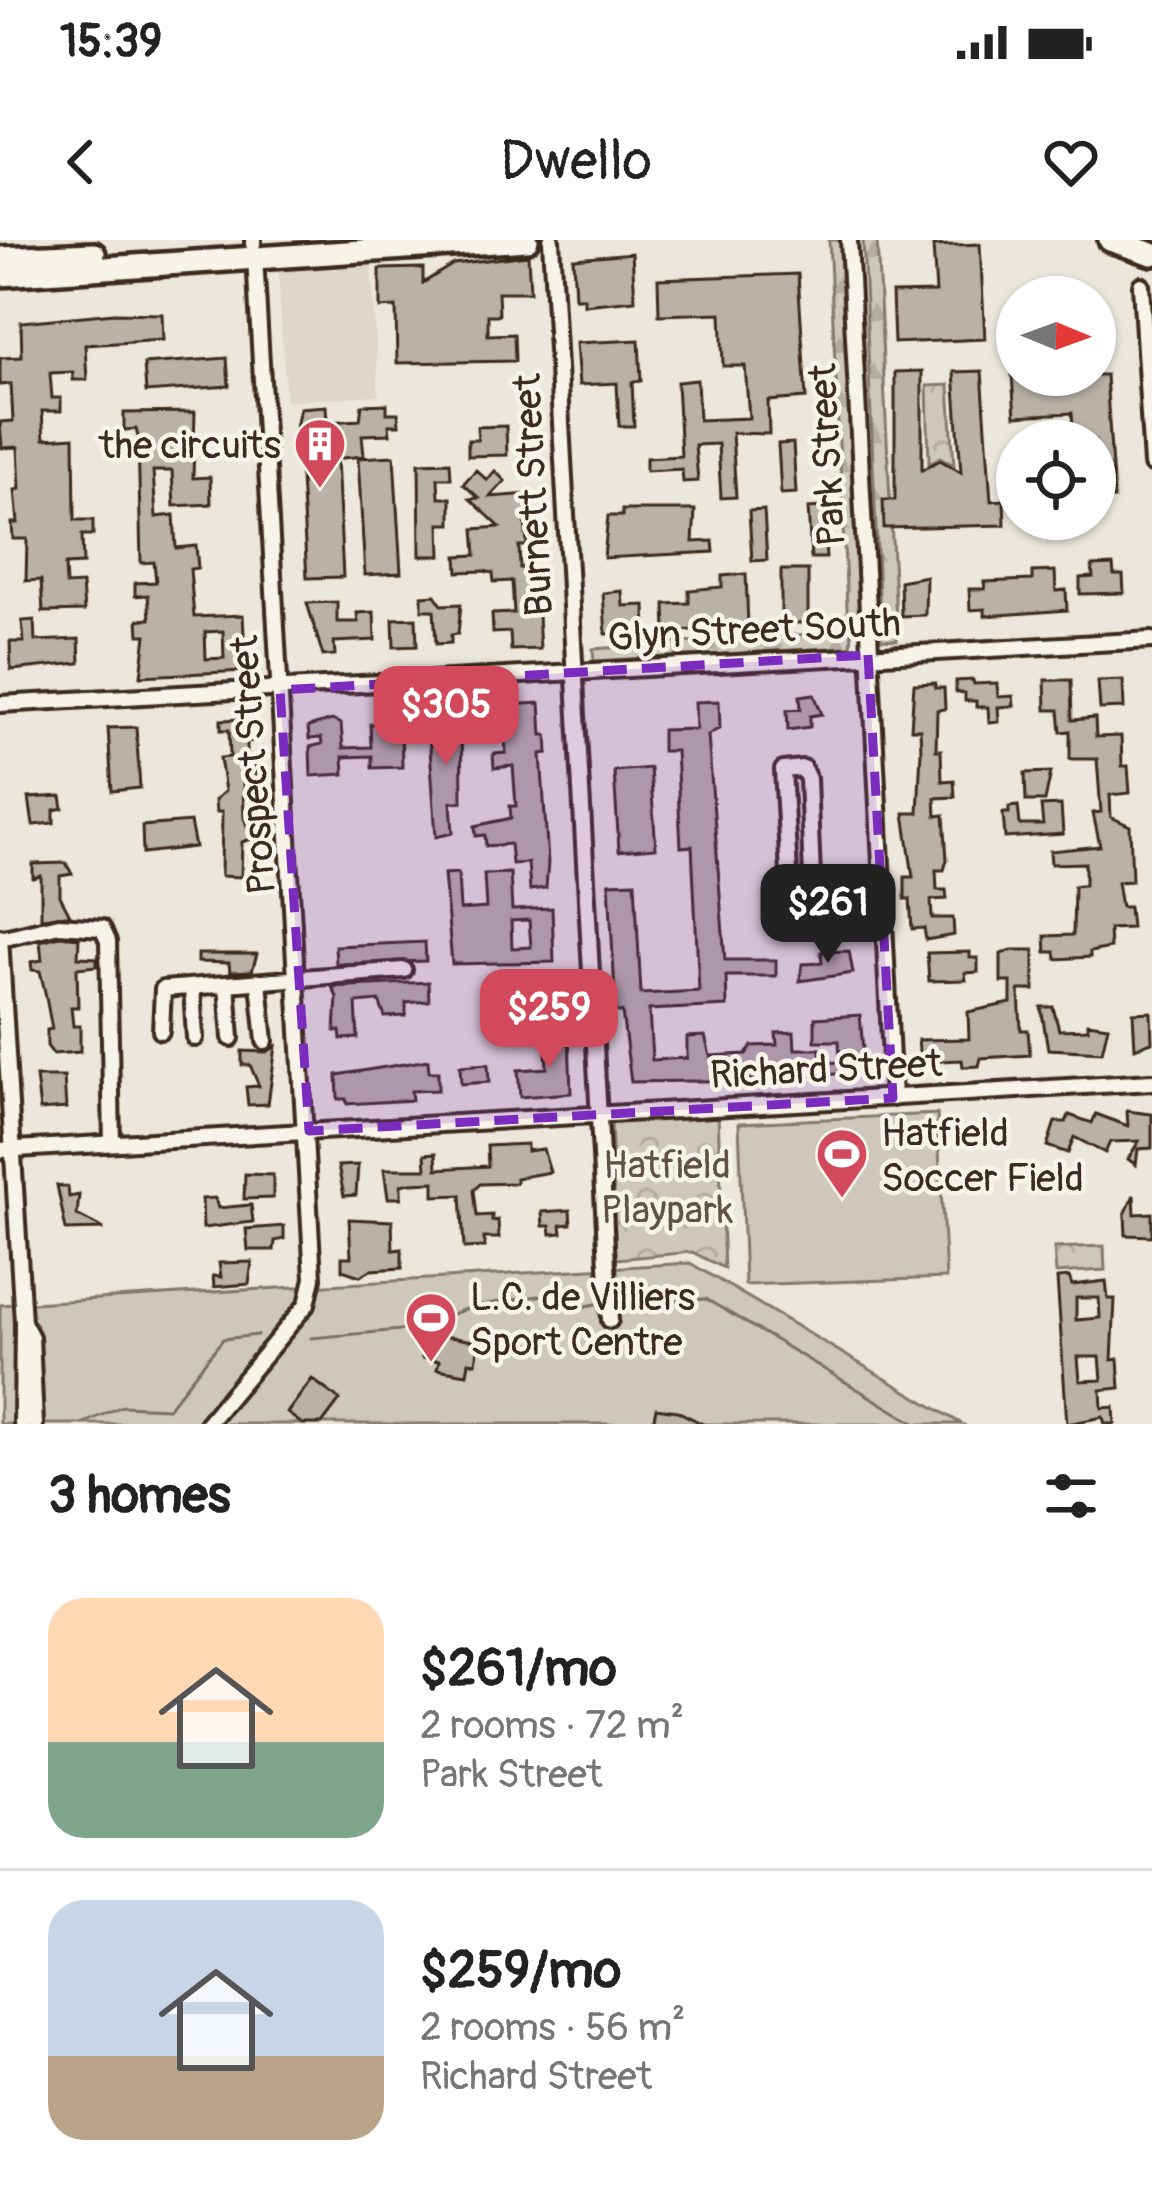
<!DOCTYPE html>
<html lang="en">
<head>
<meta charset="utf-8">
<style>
  :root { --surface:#fff; --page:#f2f2f2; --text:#222; --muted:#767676; --line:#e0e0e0; --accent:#d1495b }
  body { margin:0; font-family:Pangolin,sans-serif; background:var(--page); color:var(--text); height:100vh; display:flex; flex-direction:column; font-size:45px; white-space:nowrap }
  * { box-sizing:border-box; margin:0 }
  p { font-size:39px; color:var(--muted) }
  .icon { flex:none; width:66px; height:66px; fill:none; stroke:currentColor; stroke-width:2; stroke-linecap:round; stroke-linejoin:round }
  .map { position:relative; height:1184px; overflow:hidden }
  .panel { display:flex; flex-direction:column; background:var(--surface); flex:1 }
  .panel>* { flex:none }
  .needle { width:78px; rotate:91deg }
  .fabs { position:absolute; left:996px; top:36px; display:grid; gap:24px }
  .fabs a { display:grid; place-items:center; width:120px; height:120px; border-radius:50%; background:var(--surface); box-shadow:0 3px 9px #0004; font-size:60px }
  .price { position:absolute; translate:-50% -102px; padding:0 27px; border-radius:24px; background:var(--accent); color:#fff; font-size:39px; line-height:78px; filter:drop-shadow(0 3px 6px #0008) }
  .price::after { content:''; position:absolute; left:50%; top:72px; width:36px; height:27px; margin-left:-18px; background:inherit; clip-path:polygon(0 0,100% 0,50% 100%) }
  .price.selected { background:#222; color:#fff }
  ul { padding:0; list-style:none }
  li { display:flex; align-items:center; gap:36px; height:300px; padding:0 48px }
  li+li { border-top:3px solid var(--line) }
  li span { display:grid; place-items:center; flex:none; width:336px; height:240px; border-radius:36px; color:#555 }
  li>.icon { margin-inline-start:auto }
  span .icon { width:144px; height:144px; fill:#fffc; stroke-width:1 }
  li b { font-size:51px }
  h2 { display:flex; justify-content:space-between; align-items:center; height:144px; padding:0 48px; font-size:51px }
  .status { display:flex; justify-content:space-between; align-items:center; height:84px; padding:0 60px; background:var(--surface); direction:ltr }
  .status svg { height:33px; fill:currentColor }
  header { display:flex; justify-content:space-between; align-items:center; height:156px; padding:0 48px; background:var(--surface); font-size:54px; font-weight:600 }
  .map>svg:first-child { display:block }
</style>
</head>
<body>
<div class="status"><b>15:39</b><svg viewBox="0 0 49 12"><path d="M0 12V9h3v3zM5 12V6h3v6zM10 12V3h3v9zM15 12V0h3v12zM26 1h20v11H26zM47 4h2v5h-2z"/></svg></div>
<header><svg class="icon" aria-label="back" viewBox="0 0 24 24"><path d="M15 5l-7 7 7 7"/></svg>Dwello<svg class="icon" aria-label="heart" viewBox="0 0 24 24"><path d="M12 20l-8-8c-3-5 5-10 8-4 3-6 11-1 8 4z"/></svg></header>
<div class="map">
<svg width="1152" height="1184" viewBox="0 0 1152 1184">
  <defs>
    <pattern id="forest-firs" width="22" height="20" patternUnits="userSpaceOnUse" patternTransform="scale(3)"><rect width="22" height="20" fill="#cec8bc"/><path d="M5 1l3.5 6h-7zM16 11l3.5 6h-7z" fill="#b2aca1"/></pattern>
    <pattern id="park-crowns" width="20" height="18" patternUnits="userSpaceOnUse" patternTransform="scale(3)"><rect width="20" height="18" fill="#cec8bc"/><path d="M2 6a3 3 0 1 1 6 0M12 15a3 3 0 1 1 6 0" fill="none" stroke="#b2aca1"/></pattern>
  </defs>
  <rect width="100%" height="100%" fill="#ece7dc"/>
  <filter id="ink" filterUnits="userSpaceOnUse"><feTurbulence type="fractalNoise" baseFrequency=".00833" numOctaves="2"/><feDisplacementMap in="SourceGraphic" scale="24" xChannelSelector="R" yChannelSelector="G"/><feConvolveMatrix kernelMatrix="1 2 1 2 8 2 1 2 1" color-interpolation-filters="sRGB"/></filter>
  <g filter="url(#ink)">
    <path fill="#ddd7cc" d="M 371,24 L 379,155 L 286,161 L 278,29 Z"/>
    <path fill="#cec8bc" stroke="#84796d" stroke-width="3" d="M 937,874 L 946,1038 L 745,1045 L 739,883 Z
      M 690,1023 L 962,1184 L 0,1184 L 0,1065 Z"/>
    <path fill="url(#forest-firs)" stroke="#84796d" stroke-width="3" d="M 829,0 L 844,0 L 862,381 L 848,387 Z
      M 863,0 L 877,0 L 897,400 L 881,399 Z
      M 852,391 L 851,407 L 594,421 L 593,409 Z"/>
    <path fill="url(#park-crowns)" stroke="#84796d" stroke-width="3" d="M 949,145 L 954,225 L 940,217 L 929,224 L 927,146 Z
      M 718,874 L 724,1028 L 692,1012 L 616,1019 L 611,881 Z
      M 1104,1006 L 1105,1030 L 1056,1033 L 1054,1008 Z"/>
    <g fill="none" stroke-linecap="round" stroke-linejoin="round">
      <path stroke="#7c7064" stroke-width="3" d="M 616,1062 L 706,1059 L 916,1184
        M 311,1098 L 412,1089 L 474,1066 L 551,1054 L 581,1067 L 606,1062
        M 82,1184 L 122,1166 L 168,1168 L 223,1099 L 257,1095"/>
    </g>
    <path fill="#bab2a7" stroke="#3b2a1e" stroke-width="3" fill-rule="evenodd" d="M 980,4 L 985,99 L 894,103 L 892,53 L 936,52 L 933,6 Z
      M 632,13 L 635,60 L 584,65 L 584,58 L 575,58 L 573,18 Z
      M 528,15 L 530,52 L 498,52 L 499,75 L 488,75 L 488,95 L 514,94 L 515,121 L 397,123 L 396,67 L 380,68 L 380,29 L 423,28 L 423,43 L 453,24 Z
      M 798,34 L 806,158 L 768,161 L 769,194 L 732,193 L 736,257 L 721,258 L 718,204 L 695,205 L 698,241 L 683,242 L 682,229 L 646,231 L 646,218 L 681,216 L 677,142 L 697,140 L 699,180 L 749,178 L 745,126 L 723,126 L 721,73 L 659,75 L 658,39 Z
      M 114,73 L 162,74 L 163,100 L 85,105 L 87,140 L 73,140 L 73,132 L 50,133 L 52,158 L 61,158 L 61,171 L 42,171 L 44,199 L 74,197 L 75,280 L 93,280 L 93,295 L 82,295 L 83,324 L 65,325 L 66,345 L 82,344 L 84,371 L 43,372 L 41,340 L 26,341 L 27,299 L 13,299 L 12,283 L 18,283 L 15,250 L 20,249 L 18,207 L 2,208 L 0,182 L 13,181 L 11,144 L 0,145 L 0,118 L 22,117 L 21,82 Z
      M 639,100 L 641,141 L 632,142 L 634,186 L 619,186 L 617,143 L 579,145 L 576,103 Z
      M 227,118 L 229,146 L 146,152 L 144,124 Z
      M 922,131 L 922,230 L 940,220 L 961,232 L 954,132 L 982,131 L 991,261 L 1004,260 L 1005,285 L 884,288 L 883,260 L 895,260 L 895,132 Z
      M 1012,135 L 1106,135 L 1114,259 L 1095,259 L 1095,201 L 1074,201 L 1072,173 L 1015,176 Z
      M 387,164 L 387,173 L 398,173 L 399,185 L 389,185 L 390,194 L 362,195 L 364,216 L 333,219 L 332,198 L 305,200 L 304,191 L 295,191 L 300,168 L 326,166 L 327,182 L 360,180 L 362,165 Z
      M 195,172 L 193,238 L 210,237 L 211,264 L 174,266 L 172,231 L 153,231 L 156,277 L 174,275 L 176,308 L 196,306 L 198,328 L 190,329 L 194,377 L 243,375 L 246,431 L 141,436 L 146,395 L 139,395 L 138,380 L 150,379 L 148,355 L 135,356 L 135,343 L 156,342 L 154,322 L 141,323 L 138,197 L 136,189 L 124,190 L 124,173 ZM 223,391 L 224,418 L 206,419 L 205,392 Z
      M 506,186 L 507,215 L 468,216 L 468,200 L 478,200 L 477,187 Z
      M 793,203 L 796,253 L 781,254 L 778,204 Z
      M 394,216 L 401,333 L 365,335 L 358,218 Z
      M 337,219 L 343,337 L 307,338 L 300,222 Z
      M 450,222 L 451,238 L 438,238 L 439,258 L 451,258 L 451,284 L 440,284 L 441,316 L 420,316 L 419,223 Z
      M 476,230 L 487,240 L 495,231 L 505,241 L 490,257 L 529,254 L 531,278 L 525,278 L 527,306 L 519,306 L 520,328 L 525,328 L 527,351 L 537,358 L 540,409 L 511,410 L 510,392 L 493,393 L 492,374 L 514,373 L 512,341 L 494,342 L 493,333 L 484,331 L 458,332 L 457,316 L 476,315 L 474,289 L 500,287 L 470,259 L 479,258 L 463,244 Z
      M 823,267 L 826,318 L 811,318 L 808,268 Z
      M 622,270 L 695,270 L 693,302 L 713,301 L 714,312 L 604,318 L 608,276 L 622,276 Z
      M 764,270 L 767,320 L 752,321 L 749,271 Z
      M 1113,325 L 1114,335 L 1123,335 L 1124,353 L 1080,354 L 1080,338 L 1093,337 L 1092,326 Z
      M 781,330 L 808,330 L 808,383 L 781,383 Z
      M 1055,331 L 1056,351 L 1066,350 L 1067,370 L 985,376 L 985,369 L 970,370 L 969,349 L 985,349 L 984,342 L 1032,340 L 1032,332 Z
      M 746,334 L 748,386 L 666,392 L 665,364 L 689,363 L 689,350 L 722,347 L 722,336 Z
      M 926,336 L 925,375 L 901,376 L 900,341 Z
      M 622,351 L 623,366 L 645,365 L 646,394 L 606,394 L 603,353 Z
      M 435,355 L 442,365 L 461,364 L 458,394 L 451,395 L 451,403 L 436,404 L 434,370 L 422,370 L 422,356 Z
      M 337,362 L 337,382 L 358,382 L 357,373 L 374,372 L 375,400 L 334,402 L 335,415 L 323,416 L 307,363 Z
      M 416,378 L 417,406 L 394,407 L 393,379 Z
      M 34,380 L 35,401 L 79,399 L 80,423 L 11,430 L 10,402 L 24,402 L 22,381 Z
      M 973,440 L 974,444 L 997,443 L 998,457 L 1013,456 L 1014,466 L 998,467 L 999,482 L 989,483 L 988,467 L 976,467 L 976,461 L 965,461 L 965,453 L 956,452 L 956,441 Z
      M 1045,440 L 1071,440 L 1072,480 L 1095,478 L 1096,497 L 1121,496 L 1122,526 L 1128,526 L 1130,553 L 1110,555 L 1111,577 L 1130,586 L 1132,641 L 1117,642 L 1121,667 L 1129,667 L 1131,688 L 1109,689 L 1110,708 L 1090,712 L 1090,717 L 1056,719 L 1055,712 L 1046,712 L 1045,696 L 1073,695 L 1074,646 L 1085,645 L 1085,623 L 1051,624 L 1050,611 L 1100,606 L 1093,573 L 1101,572 L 1097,519 L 1070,519 L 1070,491 L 1061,492 L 1059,470 L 1046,470 Z
      M 1123,440 L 1124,468 L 1100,469 L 1098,441 Z
      M 935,443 L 935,448 L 944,448 L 945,469 L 937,470 L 936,510 L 941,510 L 942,541 L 954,540 L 955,557 L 935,558 L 936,576 L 944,575 L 947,620 L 944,630 L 936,630 L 937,650 L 946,650 L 947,659 L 931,660 L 932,678 L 953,678 L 954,695 L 926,700 L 924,688 L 912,689 L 910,659 L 905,659 L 905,637 L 913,637 L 904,573 L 918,573 L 921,511 L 920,489 L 911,489 L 914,444 Z
      M 814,454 L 822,474 L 810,476 L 810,487 L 788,490 L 787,470 L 801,469 L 800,456 Z
      M 719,461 L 720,488 L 708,495 L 725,720 L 776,720 L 776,736 L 726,736 L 727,766 L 649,770 L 652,820 L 687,818 L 687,797 L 705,796 L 710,816 L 746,814 L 752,806 L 777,805 L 776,793 L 794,792 L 795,809 L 820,809 L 821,823 L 840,822 L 839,801 L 815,801 L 815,778 L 860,775 L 865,832 L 807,836 L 807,829 L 786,829 L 787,834 L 765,840 L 631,842 L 622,772 L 616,772 L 609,643 L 635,642 L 641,754 L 699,751 L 692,606 L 681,607 L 676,511 L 662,511 L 662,490 L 696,489 L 695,462 Z
      M 540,463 L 542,495 L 547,495 L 548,513 L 541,514 L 548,622 L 546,648 L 530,650 L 528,623 L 512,624 L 510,604 L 486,606 L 485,595 L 476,596 L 475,586 L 511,578 L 510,566 L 516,566 L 513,526 L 494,528 L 493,514 L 506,513 L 505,497 L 510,496 L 508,465 Z
      M 452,473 L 461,477 L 462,562 L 451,562 L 453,593 L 436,597 L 428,479 Z
      M 245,479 L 251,484 L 252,501 L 247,502 L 247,522 L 254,520 L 256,539 L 243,540 L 244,578 L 252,599 L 242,602 L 241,637 L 221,636 L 222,572 L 216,572 L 215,560 L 225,551 L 220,518 L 230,517 L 229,490 L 221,490 L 221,480 Z
      M 332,480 L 341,484 L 343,508 L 371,507 L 370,484 L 401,483 L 402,527 L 372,528 L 372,516 L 343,517 L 344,534 L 311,536 L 310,507 L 322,504 L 321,498 L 309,499 L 308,487 Z
      M 136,487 L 140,548 L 112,551 L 108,488 Z
      M 650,528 L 656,608 L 619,611 L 614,531 Z
      M 1051,532 L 1045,561 L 1026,561 L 1025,533 Z
      M 61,556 L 63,568 L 54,570 L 54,583 L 33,585 L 29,558 Z
      M 1061,565 L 1063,594 L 1005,598 L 1003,573 L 1009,573 L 1009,567 L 1018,566 L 1020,585 L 1043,585 L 1041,566 Z
      M 190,582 L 195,607 L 143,613 L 142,586 Z
      M 66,623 L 72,634 L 60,636 L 60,656 L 70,675 L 41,678 L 41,636 L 33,638 L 33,624 Z
      M 458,633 L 460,670 L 486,668 L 484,634 L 510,633 L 512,670 L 552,668 L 554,722 L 452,724 L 444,634 ZM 529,680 L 531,707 L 512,708 L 511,681 Z
      M 60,696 L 79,698 L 78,717 L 97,718 L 97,726 L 77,728 L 78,767 L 71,767 L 73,786 L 80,786 L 80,812 L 53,814 L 47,806 L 47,790 L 52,789 L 45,752 L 40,731 L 32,730 L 31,722 L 42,720 L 40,701 Z
      M 425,702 L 426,721 L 336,724 L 335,706 Z
      M 1012,710 L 1034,710 L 1034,750 L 1019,750 L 1021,790 L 1028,790 L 1030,815 L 981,818 L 979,826 L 963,827 L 962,820 L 920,822 L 918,800 L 969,799 L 968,772 L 1011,763 L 1011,742 L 1001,742 L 1001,714 Z
      M 849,711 L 853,733 L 800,741 L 802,724 L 822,723 L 821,712 Z
      M 970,712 L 970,718 L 978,718 L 978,732 L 965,733 L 966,740 L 929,741 L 927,713 Z
      M 198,714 L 257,714 L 252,731 L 230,732 L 229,723 L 198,722 Z
      M 428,742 L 429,761 L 406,763 L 406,776 L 385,777 L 379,761 L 356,763 L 358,798 L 341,799 L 340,791 L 335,791 L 337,757 L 332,747 Z
      M 1041,767 L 1053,767 L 1059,790 L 1088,789 L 1088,783 L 1108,786 L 1102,812 L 1048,809 Z
      M 1151,772 L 1152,802 L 1135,808 L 1133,773 Z
      M 569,794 L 571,853 L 520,857 L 518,830 L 547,828 L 545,795 Z
      M 276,806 L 268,864 L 248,865 L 246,847 L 259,846 L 250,825 L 242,825 L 242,811 L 267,812 Z
      M 428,820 L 429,832 L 438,832 L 438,850 L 411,851 L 412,860 L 347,864 L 346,859 L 338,859 L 337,835 Z
      M 488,824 L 489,842 L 461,844 L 460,826 Z
      M 36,837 L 64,837 L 66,868 L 40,870 Z
      M 1127,871 L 1152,874 L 1152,908 L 1138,909 L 1136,925 L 1128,919 L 1139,901 L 1110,902 L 1105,913 L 1074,897 L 1068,913 L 1047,906 L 1055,882 L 1066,882 L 1069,875 L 1092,883 L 1096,874 L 1128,886 Z
      M 527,904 L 527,911 L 543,909 L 550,932 L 516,938 L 516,943 L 480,944 L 474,950 L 477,976 L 492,975 L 492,981 L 498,980 L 499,998 L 484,998 L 485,1007 L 464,1008 L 461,955 L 434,956 L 434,942 L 410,943 L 401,945 L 401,958 L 388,958 L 384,929 L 426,929 L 425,914 L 436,913 L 437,929 L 488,926 L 487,906 Z
      M 358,925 L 356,955 L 344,956 L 338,926 Z
      M 245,934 L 273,935 L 273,958 L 244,959 Z
      M 57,945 L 68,947 L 69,957 L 79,955 L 77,975 L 104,989 L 66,990 Z
      M 1134,955 L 1135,974 L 1152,973 L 1152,996 L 1126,995 L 1125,974 Z
      M 215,958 L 218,968 L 251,965 L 253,982 L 203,988 L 202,959 Z
      M 570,970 L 571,984 L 561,985 L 562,993 L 551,994 L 550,986 L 543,986 L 542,972 Z
      M 349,979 L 392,981 L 393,1010 L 402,1009 L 402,1028 L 371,1030 L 360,1036 L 342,1030 L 342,1017 L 351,1017 Z
      M 284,986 L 284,999 L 275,1001 L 274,1010 L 248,1010 L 246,989 Z
      M 252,1022 L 249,1044 L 214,1047 L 213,1036 L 221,1037 L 219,1023 Z
      M 1069,1037 L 1072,1045 L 1106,1041 L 1108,1059 L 1115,1059 L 1112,1120 L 1118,1119 L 1120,1148 L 1101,1150 L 1102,1168 L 1114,1167 L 1115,1184 L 1105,1184 L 1103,1177 L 1067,1184 L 1057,1038 ZM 1076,1058 L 1099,1058 L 1100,1078 L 1076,1080 ZM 1078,1117 L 1100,1117 L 1102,1140 L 1080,1141 Z
      M 426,1093 L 479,1102 L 476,1123 L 469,1122 L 467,1134 L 437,1129 L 439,1121 L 422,1118 Z
      M 312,1139 L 340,1160 L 322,1184 L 302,1184 L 287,1173 Z
      M 656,1168 L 677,1171 L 703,1184 L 653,1184 Z"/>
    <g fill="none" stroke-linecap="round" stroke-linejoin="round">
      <g stroke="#3b2a1e" stroke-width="22">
        <path id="street" d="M 253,0 L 253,4
          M 551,0 L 610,1080
          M 849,0 L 893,858
          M 1141,45 L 1152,224
          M 0,464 L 1152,400
          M 813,662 L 794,662 L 790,651 L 783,530 L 803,528 L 808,539 L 813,662 L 882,659
          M 0,697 L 23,1082 L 22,1184
          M 0,699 L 59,685 L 102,688 L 108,701 L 112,903
          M 259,743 L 265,801
          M 227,745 L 231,798
          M 192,747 L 195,798
          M 161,791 L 163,749 L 404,730
          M 0,910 L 1152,842
          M 23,1082 L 31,1097 L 35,1184
          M 207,1184 L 307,1064 L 313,1038 L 255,17"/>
      </g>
      <g stroke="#3b2a1e" stroke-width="30">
        <path id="primary" d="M 1110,0 L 1152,14
          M 0,18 L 94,14
          M 0,35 L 527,0"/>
      </g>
      <use href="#street" stroke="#f7f3e8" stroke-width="14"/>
      <use href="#primary" stroke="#f7f3e8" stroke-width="21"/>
    </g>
  </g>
  <path fill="#7b2cbf" fill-opacity="0.2" stroke="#7b2cbf" stroke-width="9" stroke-dasharray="24 15" stroke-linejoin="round" d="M 868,415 L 893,858 L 309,891 L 280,450 Z"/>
  <defs>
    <g id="building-pin" transform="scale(2.7)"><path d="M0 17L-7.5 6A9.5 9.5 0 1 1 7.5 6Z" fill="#d1495b" stroke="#f7f3e8"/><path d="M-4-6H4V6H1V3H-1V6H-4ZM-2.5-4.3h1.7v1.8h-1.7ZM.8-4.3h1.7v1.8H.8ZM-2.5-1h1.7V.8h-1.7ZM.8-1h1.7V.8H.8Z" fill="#fff"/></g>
    <g id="stadium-pin" transform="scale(2.7)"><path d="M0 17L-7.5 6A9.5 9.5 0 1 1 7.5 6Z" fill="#d1495b" stroke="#f7f3e8"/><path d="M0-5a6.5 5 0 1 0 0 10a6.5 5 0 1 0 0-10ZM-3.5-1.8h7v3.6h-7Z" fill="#fff"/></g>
  </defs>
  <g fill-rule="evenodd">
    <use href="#building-pin" x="320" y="204"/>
    <use href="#stadium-pin" x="842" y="914"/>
    <use href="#stadium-pin" x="431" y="1078"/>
  </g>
  <g text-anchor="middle" stroke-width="9" stroke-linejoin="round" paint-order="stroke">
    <g font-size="39" fill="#3b2a1e" stroke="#f7f3e8" text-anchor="start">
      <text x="281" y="218" text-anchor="end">the circuits</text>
      <text x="881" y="906">Hatfield<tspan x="881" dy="45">Soccer Field</tspan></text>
      <text x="470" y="1070">L.C. de Villiers<tspan x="470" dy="45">Sport Centre</tspan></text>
    </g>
    <g font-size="39" fill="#3b2a1e" stroke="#f7f3e8">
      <text transform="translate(826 215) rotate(-93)" y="14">Park Street</text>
      <text transform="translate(532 255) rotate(-93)" y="14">Burnett Street</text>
      <text transform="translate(754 389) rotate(-3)" y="14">Glyn Street South</text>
      <text transform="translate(252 525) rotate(-94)" y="14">Prospect Street</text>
      <text transform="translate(826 828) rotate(-3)" y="14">Richard Street</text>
    </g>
    <g font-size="39" fill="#605246" stroke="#f7f3e8">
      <text x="667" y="938">Hatfield<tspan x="667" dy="45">Playpark</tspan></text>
    </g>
  </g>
</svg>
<div class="fabs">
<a><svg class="needle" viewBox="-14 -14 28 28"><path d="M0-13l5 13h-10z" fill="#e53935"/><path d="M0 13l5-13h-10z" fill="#767676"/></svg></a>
<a><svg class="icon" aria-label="locate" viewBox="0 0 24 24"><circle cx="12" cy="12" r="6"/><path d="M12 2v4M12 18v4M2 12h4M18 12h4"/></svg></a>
</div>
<b class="price" style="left:446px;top:528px">$305</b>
<b class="price selected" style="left:828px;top:726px">$261</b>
<b class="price" style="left:549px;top:831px">$259</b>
</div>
<section class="panel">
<h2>3 homes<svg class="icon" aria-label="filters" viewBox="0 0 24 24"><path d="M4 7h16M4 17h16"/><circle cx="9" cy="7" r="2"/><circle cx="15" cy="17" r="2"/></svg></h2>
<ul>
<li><span style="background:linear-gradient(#ffd9b3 60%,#7fa58c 0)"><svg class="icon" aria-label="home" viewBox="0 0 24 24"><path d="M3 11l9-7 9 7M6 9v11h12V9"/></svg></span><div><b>$261/mo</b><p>2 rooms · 72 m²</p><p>Park Street</p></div></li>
<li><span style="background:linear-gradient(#c9d6e8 65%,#b9a48a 0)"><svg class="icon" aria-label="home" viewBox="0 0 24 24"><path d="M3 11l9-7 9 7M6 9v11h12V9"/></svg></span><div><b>$259/mo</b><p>2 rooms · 56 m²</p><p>Richard Street</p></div></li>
</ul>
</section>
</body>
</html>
